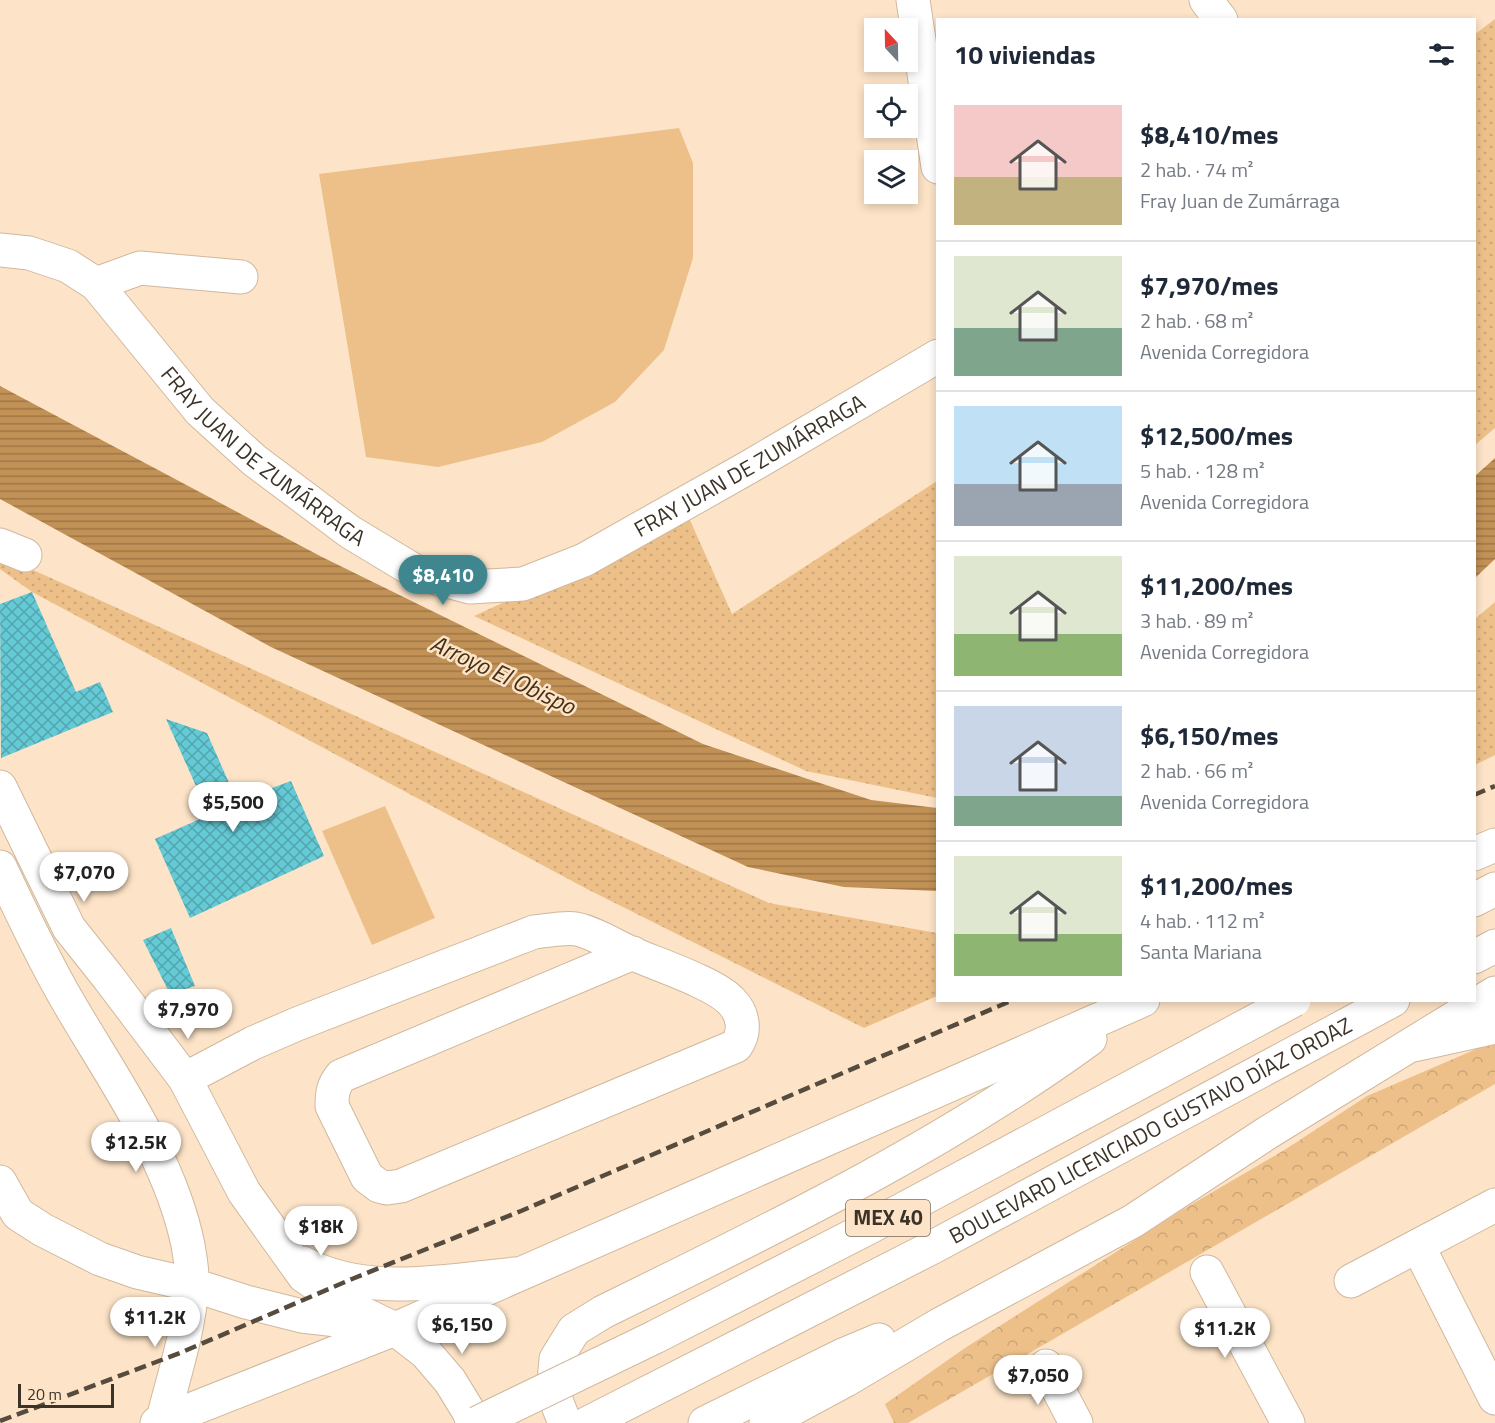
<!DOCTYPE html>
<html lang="es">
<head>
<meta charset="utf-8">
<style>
  :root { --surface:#fff; --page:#f6f6f7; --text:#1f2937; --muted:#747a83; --line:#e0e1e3; --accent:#3f868e }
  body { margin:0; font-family:"Titillium Web",sans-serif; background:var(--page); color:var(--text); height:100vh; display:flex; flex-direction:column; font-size:22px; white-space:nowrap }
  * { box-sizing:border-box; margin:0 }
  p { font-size:20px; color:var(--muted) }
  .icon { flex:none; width:33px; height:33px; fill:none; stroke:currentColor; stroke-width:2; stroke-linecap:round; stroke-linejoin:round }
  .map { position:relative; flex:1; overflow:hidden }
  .sheet { position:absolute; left:936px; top:18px; width:540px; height:984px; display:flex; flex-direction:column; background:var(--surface); border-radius:0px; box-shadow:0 3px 9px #0003 }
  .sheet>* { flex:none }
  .needle { width:39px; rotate:338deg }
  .fabs { position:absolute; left:864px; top:18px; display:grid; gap:12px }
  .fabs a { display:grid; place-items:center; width:54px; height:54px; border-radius:0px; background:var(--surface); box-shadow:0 3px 9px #0003; font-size:30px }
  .scale { position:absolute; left:18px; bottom:15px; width:96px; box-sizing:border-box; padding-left:6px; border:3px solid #3c3328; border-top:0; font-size:16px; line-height:21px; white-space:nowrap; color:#3c3328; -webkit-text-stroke:4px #fde4c8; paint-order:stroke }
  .price { position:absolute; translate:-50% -51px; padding:0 14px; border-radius:21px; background:#fff; color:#222; font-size:20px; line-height:39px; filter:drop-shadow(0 2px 3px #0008) }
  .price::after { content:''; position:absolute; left:50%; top:36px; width:18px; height:14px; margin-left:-9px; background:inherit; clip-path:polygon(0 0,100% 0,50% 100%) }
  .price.on { background:var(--accent); color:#fff }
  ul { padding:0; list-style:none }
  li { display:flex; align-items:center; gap:18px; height:150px; padding:0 18px }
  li+li { border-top:2px solid var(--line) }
  li span { display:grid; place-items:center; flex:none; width:168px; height:120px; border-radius:0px; color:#555 }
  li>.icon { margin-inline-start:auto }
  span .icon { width:72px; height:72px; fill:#fffc; stroke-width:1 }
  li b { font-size:26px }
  h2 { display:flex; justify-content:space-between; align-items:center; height:72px; padding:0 18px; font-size:26px }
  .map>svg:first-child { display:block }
</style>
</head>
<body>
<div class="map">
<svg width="1495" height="1423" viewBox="0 0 1495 1423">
  <defs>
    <pattern id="grass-dots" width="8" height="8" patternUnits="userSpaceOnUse" patternTransform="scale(1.5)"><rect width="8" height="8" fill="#edc08a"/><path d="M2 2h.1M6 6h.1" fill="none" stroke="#cca577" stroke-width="1.8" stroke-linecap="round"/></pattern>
    <pattern id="park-crowns" width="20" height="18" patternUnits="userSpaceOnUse" patternTransform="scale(1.5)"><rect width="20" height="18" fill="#edc08a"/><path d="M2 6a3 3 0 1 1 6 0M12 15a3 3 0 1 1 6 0" fill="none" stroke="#cca577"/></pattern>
    <pattern id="water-rules" width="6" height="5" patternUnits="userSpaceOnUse" patternTransform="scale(1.5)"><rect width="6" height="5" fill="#c19156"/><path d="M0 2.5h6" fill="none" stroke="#9e7747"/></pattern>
    <pattern id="building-cross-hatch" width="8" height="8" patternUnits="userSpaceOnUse" patternTransform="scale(1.5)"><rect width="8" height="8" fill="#64cad6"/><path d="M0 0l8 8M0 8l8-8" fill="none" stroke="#54a5ae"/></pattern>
  </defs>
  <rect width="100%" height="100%" fill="#fde4c8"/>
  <path fill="url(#grass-dots)" d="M 1495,19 L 1495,428 L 1475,445 L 1474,35 Z
    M 937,481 L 937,798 L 806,771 L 474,616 L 689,518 L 732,614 Z
    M 0,555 L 769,903 L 937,933 L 937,996 L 864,1028 L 587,889 L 32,592 L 0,569 Z
    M 1495,602 L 1495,755 L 1475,765 L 1475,619 Z"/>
  <path fill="url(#park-crowns)" d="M 1495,1041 L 1495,1084 L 908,1423 L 894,1423 L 885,1404 L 965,1348 L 1182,1210 L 1286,1149 L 1367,1096 Z"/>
  <path fill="#edc08a" d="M 679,128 L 693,163 L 693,258 L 664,350 L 615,402 L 542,442 L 438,467 L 366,457 L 319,174 Z
    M 385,806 L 435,918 L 372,945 L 322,831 Z"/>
  <path fill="url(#water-rules)" d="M 0,386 L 322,557 L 703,744 L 871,800 L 937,808 L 937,891 L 844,887 L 748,867 L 271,647 L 0,499 Z
    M 1495,458 L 1495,559 L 1475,578 L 1475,476 Z"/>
  <path fill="url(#building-cross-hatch)" d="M 32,592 L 76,692 L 100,682 L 113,712 L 1,758 L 0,604 Z
    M 166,719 L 207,733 L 237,801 L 291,781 L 324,856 L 190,918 L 155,839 L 209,815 Z
    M 171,928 L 195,986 L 170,994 L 143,940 Z"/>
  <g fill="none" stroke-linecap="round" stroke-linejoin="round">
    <g stroke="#d0b89d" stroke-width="35">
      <g id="minor">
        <path d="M 913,0 L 938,167"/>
        <path d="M 1206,0 L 1221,20"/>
        <path id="s1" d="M 0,250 L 29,253 L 68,266 L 96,284 L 200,411 L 254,460 L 350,532 L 418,573 L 470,587 L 523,584 L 584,560 L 749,467 L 938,356"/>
        <path d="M 96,284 L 140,268 L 241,277"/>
        <path d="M 0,545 L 25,555"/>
        <path d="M 0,787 L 69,928 L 108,977 L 185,1079 L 244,1192 L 304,1276 L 347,1306 L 395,1329 L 426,1353 L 450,1381 L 469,1412 L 473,1423"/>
        <path d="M 0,867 C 20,910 40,952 63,993 C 109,1074 169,1153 188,1245 C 190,1258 193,1272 192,1285 C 189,1332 173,1378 162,1423"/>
        <path d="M 1414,1045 L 1495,1027"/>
        <path d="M 185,1079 L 253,1043 L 297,1024 L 534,932 C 547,931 563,927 576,929 C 593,932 615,946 631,953 C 656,964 714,983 731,1001 C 744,1014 746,1032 736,1046 L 401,1186 L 387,1188 L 379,1186 L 367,1177 L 332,1106 C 332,1093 333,1086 341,1076 L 633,953"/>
        <path d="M 0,1182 L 18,1214 L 43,1230 L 100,1259 L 137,1272 L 193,1285 L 246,1302 L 302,1316 L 337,1320 L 367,1319"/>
        <path d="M 1418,1246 L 1495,1398"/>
        <path d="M 303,1263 C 367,1298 447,1280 515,1274"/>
        <path d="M 1207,1272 L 1288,1423"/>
        <path d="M 1351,1281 L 1495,1205"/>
        <path d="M 1046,1366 L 1076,1423"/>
      </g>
    </g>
    <g stroke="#d0b89d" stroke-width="35">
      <g id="major">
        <path d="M 1474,854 L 1495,845"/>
        <path d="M 1474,900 L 1495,889"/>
        <path d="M 1474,957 L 1495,946"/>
        <path d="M 157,1423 L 395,1329 L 1143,1000"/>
        <path d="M 565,1423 L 553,1393 L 556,1359 L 574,1330 L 603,1312 C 770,1230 939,1149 1090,1039"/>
        <path id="s2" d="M 588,1423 L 933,1247 L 1393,1000"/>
        <path d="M 705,1423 L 843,1355 L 879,1340"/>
        <path d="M 766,1423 L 846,1380 L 939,1325 L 1133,1221 L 1267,1133 L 1495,993"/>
      </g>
    </g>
    <use href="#minor" stroke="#fff" stroke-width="33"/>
    <use href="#major" stroke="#fff" stroke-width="33"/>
    <path stroke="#564b3d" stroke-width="4.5" stroke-dasharray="12 6" stroke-linecap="butt" d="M 1474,795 L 1495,786
      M 0,1421 L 180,1353 L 352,1279 L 521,1211 L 1013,1000"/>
    <g stroke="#d0b89d" stroke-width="35" stroke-linecap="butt">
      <path id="major-bridge" d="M 477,1423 L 655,1337 L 868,1228 L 1294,1000"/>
    </g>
    <use href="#major-bridge" stroke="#fff" stroke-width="33"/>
  </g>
  <g text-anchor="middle" stroke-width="5" stroke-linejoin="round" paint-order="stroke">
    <rect fill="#fde4c8" stroke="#766858" stroke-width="1.5" x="846" y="1200" width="84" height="36" rx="4.5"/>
    <g font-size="21" font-weight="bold" fill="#3c3328">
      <text x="888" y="1225">MEX 40</text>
    </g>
    <g font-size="22" fill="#3c3328" stroke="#fde4c8">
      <text dy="8" stroke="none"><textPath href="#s1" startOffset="345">FRAY JUAN DE ZUMÁRRAGA</textPath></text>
      <text dy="8" stroke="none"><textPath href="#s1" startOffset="903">FRAY JUAN DE ZUMÁRRAGA</textPath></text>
      <text dy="8" stroke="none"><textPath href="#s2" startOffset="634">BOULEVARD LICENCIADO GUSTAVO DÍAZ ORDAZ</textPath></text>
    </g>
    <g font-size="24" font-style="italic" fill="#443015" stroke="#fde4c8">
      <text transform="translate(503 675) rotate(25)" y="8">Arroyo El Obispo</text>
    </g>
  </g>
</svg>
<div class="fabs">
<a><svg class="needle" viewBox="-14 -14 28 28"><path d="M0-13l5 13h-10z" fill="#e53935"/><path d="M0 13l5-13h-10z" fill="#747a83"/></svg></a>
<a><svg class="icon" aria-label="locate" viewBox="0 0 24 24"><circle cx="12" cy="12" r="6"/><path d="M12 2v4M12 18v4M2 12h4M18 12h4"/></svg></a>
<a><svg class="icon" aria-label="layers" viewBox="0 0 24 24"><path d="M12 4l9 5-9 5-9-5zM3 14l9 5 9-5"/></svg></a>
</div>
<div class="scale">20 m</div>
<b class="price on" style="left:443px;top:606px">$8,410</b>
<b class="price" style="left:233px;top:833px">$5,500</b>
<b class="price" style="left:84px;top:903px">$7,070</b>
<b class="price" style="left:188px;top:1040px">$7,970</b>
<b class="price" style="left:136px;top:1173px">$12.5K</b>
<b class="price" style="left:321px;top:1257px">$18K</b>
<b class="price" style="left:155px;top:1348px">$11.2K</b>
<b class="price" style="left:462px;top:1355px">$6,150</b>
<b class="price" style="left:1225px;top:1359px">$11.2K</b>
<b class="price" style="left:1038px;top:1406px">$7,050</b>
<section class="sheet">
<h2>10 viviendas<svg class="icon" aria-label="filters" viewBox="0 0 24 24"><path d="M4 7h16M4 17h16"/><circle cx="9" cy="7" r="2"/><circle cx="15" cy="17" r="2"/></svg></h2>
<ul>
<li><span style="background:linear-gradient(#f6c9c9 60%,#c2b280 0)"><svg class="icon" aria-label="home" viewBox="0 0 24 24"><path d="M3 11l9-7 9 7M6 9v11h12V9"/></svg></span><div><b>$8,410/mes</b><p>2 hab. · 74 m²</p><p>Fray Juan de Zumárraga</p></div></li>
<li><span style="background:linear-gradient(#dfe7d0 60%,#7fa58c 0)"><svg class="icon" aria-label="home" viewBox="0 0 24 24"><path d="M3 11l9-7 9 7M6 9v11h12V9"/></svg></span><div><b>$7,970/mes</b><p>2 hab. · 68 m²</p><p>Avenida Corregidora</p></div></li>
<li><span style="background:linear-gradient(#bfe0f5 65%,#9aa5b1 0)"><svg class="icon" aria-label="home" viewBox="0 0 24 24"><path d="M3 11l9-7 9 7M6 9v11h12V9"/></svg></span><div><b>$12,500/mes</b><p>5 hab. · 128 m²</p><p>Avenida Corregidora</p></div></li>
<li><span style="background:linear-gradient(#dfe7d0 65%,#8fb573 0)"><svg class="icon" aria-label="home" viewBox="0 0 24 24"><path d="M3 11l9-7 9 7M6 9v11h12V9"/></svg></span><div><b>$11,200/mes</b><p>3 hab. · 89 m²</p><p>Avenida Corregidora</p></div></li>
<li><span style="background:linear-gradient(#c9d6e8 75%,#7fa58c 0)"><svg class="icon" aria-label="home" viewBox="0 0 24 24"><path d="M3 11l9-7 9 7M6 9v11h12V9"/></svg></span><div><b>$6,150/mes</b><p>2 hab. · 66 m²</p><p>Avenida Corregidora</p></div></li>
<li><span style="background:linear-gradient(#dfe7d0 65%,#8fb573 0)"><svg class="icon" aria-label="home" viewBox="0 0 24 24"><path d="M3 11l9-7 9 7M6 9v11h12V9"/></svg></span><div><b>$11,200/mes</b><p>4 hab. · 112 m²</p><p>Santa Mariana</p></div></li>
</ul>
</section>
</div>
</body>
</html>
